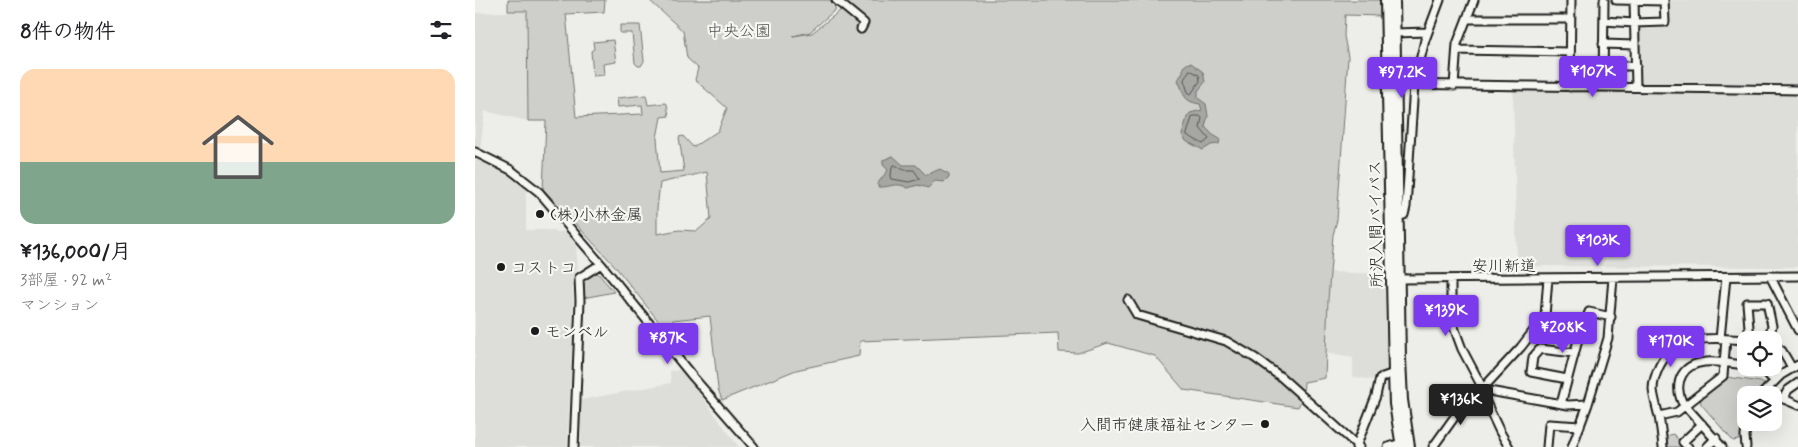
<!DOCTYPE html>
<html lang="ja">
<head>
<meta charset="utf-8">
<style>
  :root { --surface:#fff; --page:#f6f6f6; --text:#202124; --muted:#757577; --accent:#7c3aed }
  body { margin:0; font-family:Mynerve,"Klee One",sans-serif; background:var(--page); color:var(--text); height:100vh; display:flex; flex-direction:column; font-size:19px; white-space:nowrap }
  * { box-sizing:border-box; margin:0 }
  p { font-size:16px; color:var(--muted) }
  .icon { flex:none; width:28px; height:28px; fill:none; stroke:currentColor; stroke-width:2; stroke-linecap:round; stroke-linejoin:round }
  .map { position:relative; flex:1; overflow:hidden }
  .drawer { display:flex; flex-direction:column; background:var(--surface); width:475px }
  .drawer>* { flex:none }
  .controls { position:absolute; left:1262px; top:331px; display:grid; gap:10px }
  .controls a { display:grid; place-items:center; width:45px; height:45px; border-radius:10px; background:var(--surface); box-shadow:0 5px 20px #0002; font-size:25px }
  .price { position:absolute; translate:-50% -42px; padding:0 11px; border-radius:5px; background:var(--accent); color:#fff; font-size:16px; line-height:32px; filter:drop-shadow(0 1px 2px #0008) }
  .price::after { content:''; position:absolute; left:50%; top:30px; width:15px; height:11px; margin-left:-8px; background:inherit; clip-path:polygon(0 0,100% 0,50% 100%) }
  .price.current { background:#222; color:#fff }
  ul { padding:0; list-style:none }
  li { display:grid; align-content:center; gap:10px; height:265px; padding:0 20px }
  li span { display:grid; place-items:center; height:155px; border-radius:15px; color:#555 }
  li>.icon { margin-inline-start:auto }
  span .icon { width:90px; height:90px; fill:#fffc; stroke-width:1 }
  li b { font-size:21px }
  h2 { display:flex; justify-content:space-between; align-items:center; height:60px; padding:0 20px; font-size:21px }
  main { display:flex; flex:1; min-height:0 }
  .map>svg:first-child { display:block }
</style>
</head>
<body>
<main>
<section class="drawer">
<h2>8件の物件<svg class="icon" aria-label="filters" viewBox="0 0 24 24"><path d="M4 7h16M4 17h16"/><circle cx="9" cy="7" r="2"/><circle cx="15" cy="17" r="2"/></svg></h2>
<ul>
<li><span style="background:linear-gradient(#ffd9b3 60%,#7fa58c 0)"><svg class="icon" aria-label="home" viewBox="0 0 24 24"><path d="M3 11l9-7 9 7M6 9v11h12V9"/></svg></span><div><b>¥136,000/月</b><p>3部屋 · 92 m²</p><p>マンション</p></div></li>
</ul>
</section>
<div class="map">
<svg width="1323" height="447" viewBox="0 0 1323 447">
  <rect width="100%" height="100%" fill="#edede9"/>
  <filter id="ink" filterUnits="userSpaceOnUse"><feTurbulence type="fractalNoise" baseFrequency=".02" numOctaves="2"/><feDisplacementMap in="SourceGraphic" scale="10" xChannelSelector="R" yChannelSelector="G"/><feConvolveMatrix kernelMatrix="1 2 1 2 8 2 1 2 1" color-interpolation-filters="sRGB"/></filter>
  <g filter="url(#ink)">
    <path fill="#ddddda" d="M 1191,0 L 1323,0 L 1323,86 L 1166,84 L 1164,25 L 1191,24 Z
      M 52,11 L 53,121 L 10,111 L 5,149 L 0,147 L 0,13 Z
      M 1038,88 L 1323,92 L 1323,267 L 1042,266 Z
      M 0,159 L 27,170 L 51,187 L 51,230 L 72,230 L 84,232 L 91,231 L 101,246 L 103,268 L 99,274 L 98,281 L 98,330 L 92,447 L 0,447 Z
      M 855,272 L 909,274 L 912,373 L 901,375 L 900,380 L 878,377 L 878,358 L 850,353 Z
      M 207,370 L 264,447 L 106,447 L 105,400 L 196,383 L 195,371 Z"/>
    <path fill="#cececb" stroke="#757574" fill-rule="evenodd" d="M 33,0 L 130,0 L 129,12 L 91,14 L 101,117 L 168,114 L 167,105 L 143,107 L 142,98 L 171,95 L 173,105 L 191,103 L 192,104 L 194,116 L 186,117 L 182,138 L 185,173 L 209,171 L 204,137 L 208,136 L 218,147 L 243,131 L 252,108 L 220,80 L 223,68 L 212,58 L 208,31 L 174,0 L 357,0 L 362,4 L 359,7 L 361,9 L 335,32 L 318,36 L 337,33 L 371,6 L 365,0 L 907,0 L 907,16 L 870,15 L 869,36 L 873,57 L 862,220 L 858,235 L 853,300 L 850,378 L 829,382 L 828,397 L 823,407 L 709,390 L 680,356 L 633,343 L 603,353 L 584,352 L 583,333 L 385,341 L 384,356 L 321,370 L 247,400 L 243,389 L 235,316 L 198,320 L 193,333 L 139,265 L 68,189 L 71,121 L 53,121 L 52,11 L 33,11 ZM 232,172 L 236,219 L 222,231 L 204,230 L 182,234 L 182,209 L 185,183 Z
      M 145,25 L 165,25 L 169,61 L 166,66 L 163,66 L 160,63 L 157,33 L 145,33 Z
      M 138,40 L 141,62 L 128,64 L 129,75 L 118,76 L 116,51 L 119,49 L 118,42 Z
      M 121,271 L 139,292 L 108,298 L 109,280 Z
      M 1252,377 L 1286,382 L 1291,386 L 1284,395 L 1271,395 L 1271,421 L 1268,439 L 1258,441 L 1226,404 L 1225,399 Z
      M 1198,434 L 1210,447 L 1190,447 L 1189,437 Z"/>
    <path fill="#a6a6a3" stroke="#6f6f6d" d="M 713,63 L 716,63 L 728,72 L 730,82 L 723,91 L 723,98 L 731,104 L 733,116 L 730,126 L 731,128 L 738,135 L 745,139 L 744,144 L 736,145 L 728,150 L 711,141 L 707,135 L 712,117 L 715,113 L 727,110 L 725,104 C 707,101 710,95 703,80 L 708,72 L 708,67 Z
      M 418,156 L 428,165 L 441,165 L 451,175 L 465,169 L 474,174 L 474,177 L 469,182 L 460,181 L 453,188 L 443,185 L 433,188 C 421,181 415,188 403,187 L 403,183 L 413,170 L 408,165 L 408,160 Z"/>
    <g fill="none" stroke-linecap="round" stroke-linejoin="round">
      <path stroke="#535352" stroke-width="1" d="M 715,70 L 724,75 L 725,81 L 716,94 L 713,92 L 709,80 Z
        M 718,116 L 725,116 L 727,118 L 725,128 L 734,139 L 728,144 L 712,135 Z
        M 420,165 L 429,170 L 439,170 L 445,179 L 434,182 L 417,179 L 416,176 L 417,167 Z"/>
      <g stroke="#1c1c1c" stroke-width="11">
        <path id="minor" d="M 361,0 L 389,23 L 386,29
          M 1141,0 L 1189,1
          M 1159,0 L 1161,87
          M 992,19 L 1095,19
          M 1129,21 L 1159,23 L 1190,22 L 1189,0
          M 919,33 L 953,32
          M 1128,44 L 1160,45
          M 982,50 L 1095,52
          M 1128,66 L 1161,66
          M 917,84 L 1323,90
          M 979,86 L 982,44 L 999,0
          M 1095,87 L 1096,0
          M 1128,87 L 1129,0
          M 0,152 L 36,170 L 64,192 L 126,264 L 218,377 L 279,447
          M 923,216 L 929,215 L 931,207 L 939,85 L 950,40 L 965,0
          M 1295,276 L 1323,330
          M 921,279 L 1323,276
          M 976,279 L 976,319 L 987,349 L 1006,385
          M 653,300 L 662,315 L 751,341 L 780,358 L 806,377 L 884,447
          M 1245,339 L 1251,277
          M 1275,340 L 1272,303 L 1292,303 L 1297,326 L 1293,340
          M 1299,345 L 1307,351 L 1317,368
          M 1287,368 L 1299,381
          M 1092,379 L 1056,372 L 1058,357 L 1065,349 L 1099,353
          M 1011,385 L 1046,347 L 1070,316 L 1073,278
          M 1014,391 L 1093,405 L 1113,404
          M 1290,391 L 1323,405
          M 1286,395 L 1306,375 L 1323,365
          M 1008,396 L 1025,432 L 1034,447
          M 1308,399 L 1313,390 L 1323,383
          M 1086,404 L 1103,340 L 1114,312 L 1136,317
          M 1184,416 L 1202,412 L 1248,376 L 1251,339
          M 99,447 L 105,301 L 104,278 L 126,264
          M 881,447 L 901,396 L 905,378 L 919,373
          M 913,447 L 926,443
          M 958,447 L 983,412 L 1003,392
          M 1072,447 L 1074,424 L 1105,426
          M 1097,447 L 1113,404 L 1133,338 L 1138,278
          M 1188,447 C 1187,437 1186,427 1184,417 C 1182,408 1179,399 1178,390 C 1178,382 1181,373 1185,365 C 1202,332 1241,338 1271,340
          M 1213,447 L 1208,442 L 1227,424
          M 1232,447 L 1241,438
          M 1247,447 L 1207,402 C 1203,393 1202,384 1207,375 C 1219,354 1252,364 1271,365
          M 1271,447 L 1270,436 L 1272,422"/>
      </g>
      <g stroke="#1c1c1c" stroke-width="14">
        <path id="highway" d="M 911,0 L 919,373 L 920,404 L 927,447
          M 919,0 L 925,359 L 927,400 L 934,447"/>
      </g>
      <use href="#minor" stroke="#f6f6f2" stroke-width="7"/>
      <use href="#highway" stroke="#f6f6f2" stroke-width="10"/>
    </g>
  </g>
  <g fill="#1c1c1c" stroke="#f6f6f2" stroke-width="2">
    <circle cx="65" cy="214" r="5"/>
    <circle cx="26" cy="267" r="5"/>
    <circle cx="60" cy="331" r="5"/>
    <circle cx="790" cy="424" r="5"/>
  </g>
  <g text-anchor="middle" stroke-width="4.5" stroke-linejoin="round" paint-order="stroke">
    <g font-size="16" fill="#515151" stroke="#f6f6f2">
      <text x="264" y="36">中央公園</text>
    </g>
    <g font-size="16" fill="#1c1c1c" stroke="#f6f6f2" text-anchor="start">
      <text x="75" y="220">(株)小林金属</text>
      <text x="36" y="273">コストコ</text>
      <text x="70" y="337">モンベル</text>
      <text x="780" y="430" text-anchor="end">入間市健康福祉センター</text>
    </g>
    <g font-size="16" fill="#1c1c1c" stroke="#f6f6f2">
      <text transform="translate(900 224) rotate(-91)" y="6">所沢入間バイパス</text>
      <text x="1029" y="271">安川新道</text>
    </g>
  </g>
</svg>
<div class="controls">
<a><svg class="icon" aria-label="locate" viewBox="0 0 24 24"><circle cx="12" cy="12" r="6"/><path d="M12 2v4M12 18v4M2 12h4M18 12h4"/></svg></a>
<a><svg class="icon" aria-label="layers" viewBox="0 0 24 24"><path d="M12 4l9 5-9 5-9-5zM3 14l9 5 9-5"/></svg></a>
</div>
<b class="price" style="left:1118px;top:98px">¥107K</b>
<b class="price" style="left:927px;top:99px">¥97.2K</b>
<b class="price" style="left:1123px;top:267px">¥103K</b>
<b class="price" style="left:971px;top:337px">¥139K</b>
<b class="price" style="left:1088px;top:354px">¥208K</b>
<b class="price" style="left:193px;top:365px">¥87K</b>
<b class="price" style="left:1196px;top:368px">¥170K</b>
<b class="price current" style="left:986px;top:426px">¥136K</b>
</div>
</main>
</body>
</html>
